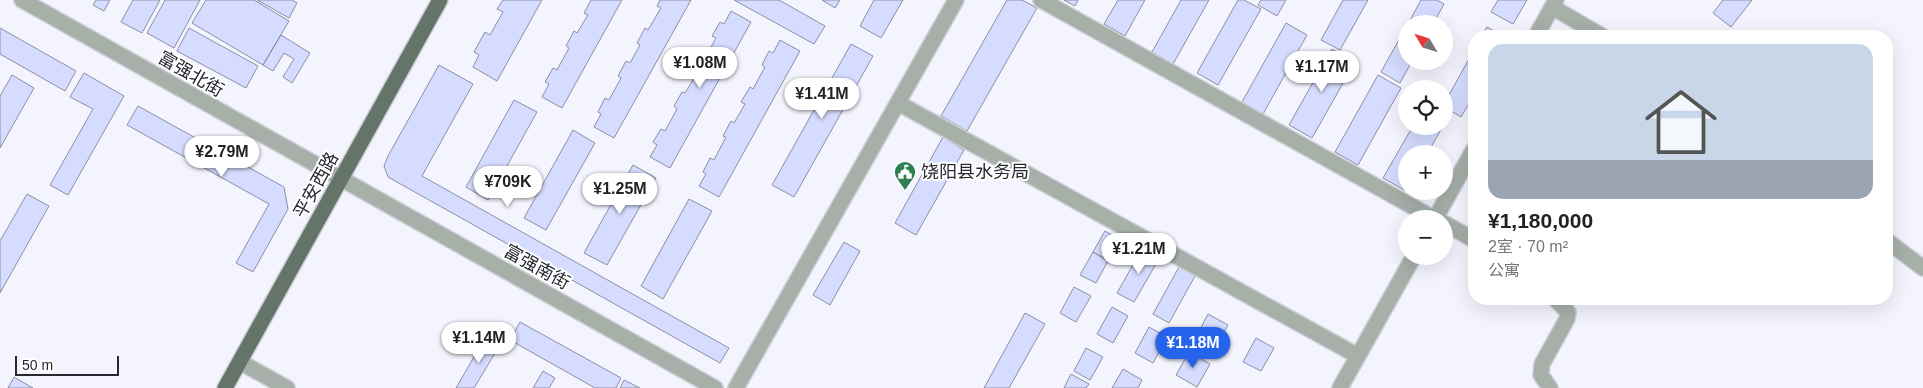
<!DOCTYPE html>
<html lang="zh">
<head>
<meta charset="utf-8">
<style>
  :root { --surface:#fff; --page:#f2f2f2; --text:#222; --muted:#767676; --line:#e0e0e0; --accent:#2563eb }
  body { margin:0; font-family:Arial,"Noto Sans SC",sans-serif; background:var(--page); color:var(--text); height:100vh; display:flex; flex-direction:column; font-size:19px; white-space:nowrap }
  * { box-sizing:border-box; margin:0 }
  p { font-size:16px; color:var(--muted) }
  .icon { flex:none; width:28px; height:28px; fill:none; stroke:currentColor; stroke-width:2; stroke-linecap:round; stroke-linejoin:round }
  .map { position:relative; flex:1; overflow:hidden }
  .sheet { position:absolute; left:1468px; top:30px; width:425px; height:275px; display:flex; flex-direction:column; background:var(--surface); border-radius:20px; box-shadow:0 5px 20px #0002 }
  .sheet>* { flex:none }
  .needle { width:32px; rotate:308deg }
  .tools { position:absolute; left:1398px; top:15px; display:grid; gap:10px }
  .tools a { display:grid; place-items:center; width:55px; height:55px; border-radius:50%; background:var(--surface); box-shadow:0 5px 20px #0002; font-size:25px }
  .scale { position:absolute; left:15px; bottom:12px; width:104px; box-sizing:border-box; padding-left:5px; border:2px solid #272830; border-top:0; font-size:14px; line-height:18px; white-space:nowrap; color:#272830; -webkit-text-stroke:4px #fff; paint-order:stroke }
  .price { position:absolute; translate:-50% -42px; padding:0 11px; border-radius:18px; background:#fff; color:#222; font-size:16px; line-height:32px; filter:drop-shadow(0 1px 2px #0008) }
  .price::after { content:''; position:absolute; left:50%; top:30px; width:15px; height:11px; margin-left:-8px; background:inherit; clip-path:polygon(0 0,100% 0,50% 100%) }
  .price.selected { background:var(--accent); color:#fff }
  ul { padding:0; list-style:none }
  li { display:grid; align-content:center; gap:10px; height:265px; padding:0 20px }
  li+li { border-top:1px solid var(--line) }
  li span { display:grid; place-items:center; height:155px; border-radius:15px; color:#555 }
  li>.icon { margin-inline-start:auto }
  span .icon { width:90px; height:90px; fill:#fffc; stroke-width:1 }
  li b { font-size:21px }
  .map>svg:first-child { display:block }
</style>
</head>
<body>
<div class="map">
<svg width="1923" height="388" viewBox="0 0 1923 388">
  <rect width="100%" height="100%" fill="#f3f4fd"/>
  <path fill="#d6dcff" stroke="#8c8fa3" d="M 96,0 L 110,0 L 104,11 L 93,5 Z
    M 133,0 L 160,0 L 142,33 L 121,22 Z
    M 165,0 L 200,0 L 174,48 L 147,33 Z
    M 206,0 L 254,0 L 289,21 L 263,65 L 192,23 Z
    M 257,0 L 292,0 L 297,3 L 289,18 Z
    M 503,0 L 542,0 L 497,81 L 473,67 L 479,55 L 474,52 L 485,32 L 490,35 L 503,12 L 497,9 Z
    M 591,0 L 622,0 L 562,108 L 542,97 L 549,84 L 545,82 L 553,68 L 557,70 L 569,48 L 566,46 L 574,31 L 577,33 L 588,15 L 584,13 Z
    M 660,0 L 691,0 L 614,138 L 594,127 L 601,114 L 598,112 L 605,98 L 609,100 L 621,78 L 618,76 L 626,61 L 630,63 L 640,45 L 637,43 L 645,28 L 648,30 L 661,8 L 657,6 Z
    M 734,0 L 779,0 L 825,26 L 814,44 Z
    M 822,0 L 840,0 L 835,8 Z
    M 874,0 L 903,0 L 881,38 L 860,26 Z
    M 1007,0 L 1022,0 L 1037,8 L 967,131 L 941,116 Z
    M 1064,0 L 1078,0 L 1075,6 Z
    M 1118,0 L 1145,0 L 1125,36 L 1104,24 Z
    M 1181,0 L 1209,0 L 1173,64 L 1152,52 Z
    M 1238,0 L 1244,0 L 1261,9 L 1218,85 L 1197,73 Z
    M 1261,0 L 1286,0 L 1277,16 L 1258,5 Z
    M 1343,0 L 1368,0 L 1340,50 L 1321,40 Z
    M 1421,0 L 1437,0 L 1444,4 L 1433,24 L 1408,24 Z
    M 1498,0 L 1527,0 L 1513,24 L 1491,12 Z
    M 1723,0 L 1752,0 L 1731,27 L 1713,13 Z
    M 731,11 L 751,22 L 670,168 L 650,157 L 657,145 L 653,142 L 661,129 L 665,131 L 677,109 L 674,106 L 682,92 L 685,93 L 696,75 L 692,73 L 701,58 L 704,60 L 716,38 L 712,36 L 720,22 L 724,24 Z
    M 1286,23 L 1307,35 L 1263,114 L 1242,102 Z
    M 1406,27 L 1406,61 L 1412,61 L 1400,83 L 1381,72 Z
    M 1487,27 L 1503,36 L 1482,36 Z
    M 0,28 L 76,71 L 65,91 L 0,54 Z
    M 189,28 L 258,66 L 246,88 L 177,51 Z
    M 281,35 L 310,53 L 292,83 L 283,77 L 294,59 L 284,53 L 273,71 L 263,65 Z
    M 780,40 L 800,51 L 719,197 L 699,186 L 706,174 L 703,172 L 710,158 L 714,160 L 726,137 L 723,136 L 731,121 L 734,123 L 745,104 L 741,102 L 750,87 L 753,89 L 765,67 L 762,65 L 769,51 L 773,53 Z
    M 851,44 L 873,56 L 794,197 L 772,185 Z
    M 1332,49 L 1355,62 L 1312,138 L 1289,125 Z
    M 1474,50 L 1474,95 L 1461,117 L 1444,107 L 1444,104 Z
    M 439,65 L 473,84 L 422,176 L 729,348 L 720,363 L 388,177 L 384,166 L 388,156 Z
    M 84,73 L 124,96 L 68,195 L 50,185 L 93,109 L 70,97 Z
    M 12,75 L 34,88 L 0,148 L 0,96 Z
    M 1378,75 L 1401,88 L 1358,165 L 1335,152 Z
    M 514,100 L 537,112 L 488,200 L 466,187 Z
    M 138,106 L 284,187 L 288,209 L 253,272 L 236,263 L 269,204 L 127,125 Z
    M 1444,110 L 1450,113 L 1444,125 Z
    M 1413,126 L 1443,126 L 1427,154 L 1406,154 L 1406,191 L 1383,178 Z
    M 573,130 L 595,143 L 546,230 L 524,218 Z
    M 943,137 L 964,150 L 916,235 L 895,223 Z
    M 633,165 L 656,178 L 607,265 L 584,253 Z
    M 27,194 L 49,206 L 0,293 L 0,241 Z
    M 689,199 L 712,211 L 663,299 L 641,286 Z
    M 1105,231 L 1122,241 L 1111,262 L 1093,252 Z
    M 844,242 L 860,251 L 830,305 L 813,295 Z
    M 1143,247 L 1160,257 L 1134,302 L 1117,293 Z
    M 1093,252 L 1108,261 L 1096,283 L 1080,275 Z
    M 1179,267 L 1195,276 L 1169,323 L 1153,314 Z
    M 1074,287 L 1091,296 L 1076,322 L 1060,313 Z
    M 1112,307 L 1128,316 L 1113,343 L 1097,334 Z
    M 1025,313 L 1045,324 L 1009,388 L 984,388 Z
    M 1208,314 L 1228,325 L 1215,348 L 1196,337 Z
    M 520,322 L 621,378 L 616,388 L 595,388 L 510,340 Z
    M 1149,327 L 1167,337 L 1153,363 L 1135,353 Z
    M 486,336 L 500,345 L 474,388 L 456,388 Z
    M 1256,338 L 1274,348 L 1261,371 L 1243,362 Z
    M 1086,348 L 1103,357 L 1090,380 L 1074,371 Z
    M 1189,352 L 1210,364 L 1197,387 L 1176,375 Z
    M 1123,369 L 1142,380 L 1138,388 L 1112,388 Z
    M 543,371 L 555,378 L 549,388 L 533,388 Z
    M 1071,374 L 1089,384 L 1086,388 L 1064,388 Z
    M 14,377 L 33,388 L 8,388 Z
    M 624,380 L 640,388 L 620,388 Z"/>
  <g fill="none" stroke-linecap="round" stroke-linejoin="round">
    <g stroke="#cecfd8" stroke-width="18">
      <path id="minor" d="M 22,0 L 715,388
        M 1041,0 L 1435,219
        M 1552,7 L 1602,36
        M 1536,36 L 1556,0
        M 898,103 L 1358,356
        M 1435,219 L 1474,149
        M 1444,223 L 1474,240
        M 1886,240 L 1923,268
        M 240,362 L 287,388
        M 736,388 L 956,0
        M 1340,388 L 1414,256
        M 1550,388 L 1541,375 L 1542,364 L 1567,319 L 1568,312 L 1555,299"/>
    </g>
    <g stroke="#cecfd8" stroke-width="18">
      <path id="major" d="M 225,388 L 440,0"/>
    </g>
    <use href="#minor" stroke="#a6afa8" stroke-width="15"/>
    <use href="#major" stroke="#647469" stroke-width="15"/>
  </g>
  <defs>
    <g id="civic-pin" transform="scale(1.125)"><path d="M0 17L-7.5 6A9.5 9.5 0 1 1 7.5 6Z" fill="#2e7f51" stroke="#fff"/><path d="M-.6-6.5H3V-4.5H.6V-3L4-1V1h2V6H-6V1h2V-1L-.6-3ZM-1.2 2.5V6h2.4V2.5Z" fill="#fff"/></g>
  </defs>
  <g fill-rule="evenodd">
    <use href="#civic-pin" x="905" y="172"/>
  </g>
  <g text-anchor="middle" stroke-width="4" stroke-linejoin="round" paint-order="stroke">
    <g font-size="18" fill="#272830" stroke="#fff">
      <text transform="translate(191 74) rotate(30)" y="6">富强北街</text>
      <text transform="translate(316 185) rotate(-61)" y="6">平安西路</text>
      <text transform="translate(537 267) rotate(29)" y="6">富强南街</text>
    </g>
    <g font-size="18" fill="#272830" stroke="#fff" text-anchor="start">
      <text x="921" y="178">饶阳县水务局</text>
    </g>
  </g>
</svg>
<div class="tools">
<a><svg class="needle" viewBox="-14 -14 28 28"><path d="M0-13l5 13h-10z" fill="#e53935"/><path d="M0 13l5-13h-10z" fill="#767676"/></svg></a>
<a><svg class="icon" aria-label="locate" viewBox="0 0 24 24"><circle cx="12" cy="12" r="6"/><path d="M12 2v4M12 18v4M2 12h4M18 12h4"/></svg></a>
<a>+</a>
<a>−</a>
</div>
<div class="scale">50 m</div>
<b class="price" style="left:700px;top:89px">¥1.08M</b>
<b class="price" style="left:1322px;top:93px">¥1.17M</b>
<b class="price" style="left:822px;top:120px">¥1.41M</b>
<b class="price" style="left:222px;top:178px">¥2.79M</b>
<b class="price" style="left:508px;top:208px">¥709K</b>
<b class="price" style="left:620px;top:215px">¥1.25M</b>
<b class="price" style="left:1139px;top:275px">¥1.21M</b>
<b class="price" style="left:479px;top:364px">¥1.14M</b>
<b class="price selected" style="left:1193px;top:369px">¥1.18M</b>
<section class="sheet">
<ul>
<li><span style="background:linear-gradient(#c9d6e8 75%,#9aa5b1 0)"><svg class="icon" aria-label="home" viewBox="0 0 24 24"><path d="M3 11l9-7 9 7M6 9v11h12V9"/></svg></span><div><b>¥1,180,000</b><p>2室 · 70 m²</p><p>公寓</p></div></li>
</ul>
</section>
</div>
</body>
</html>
